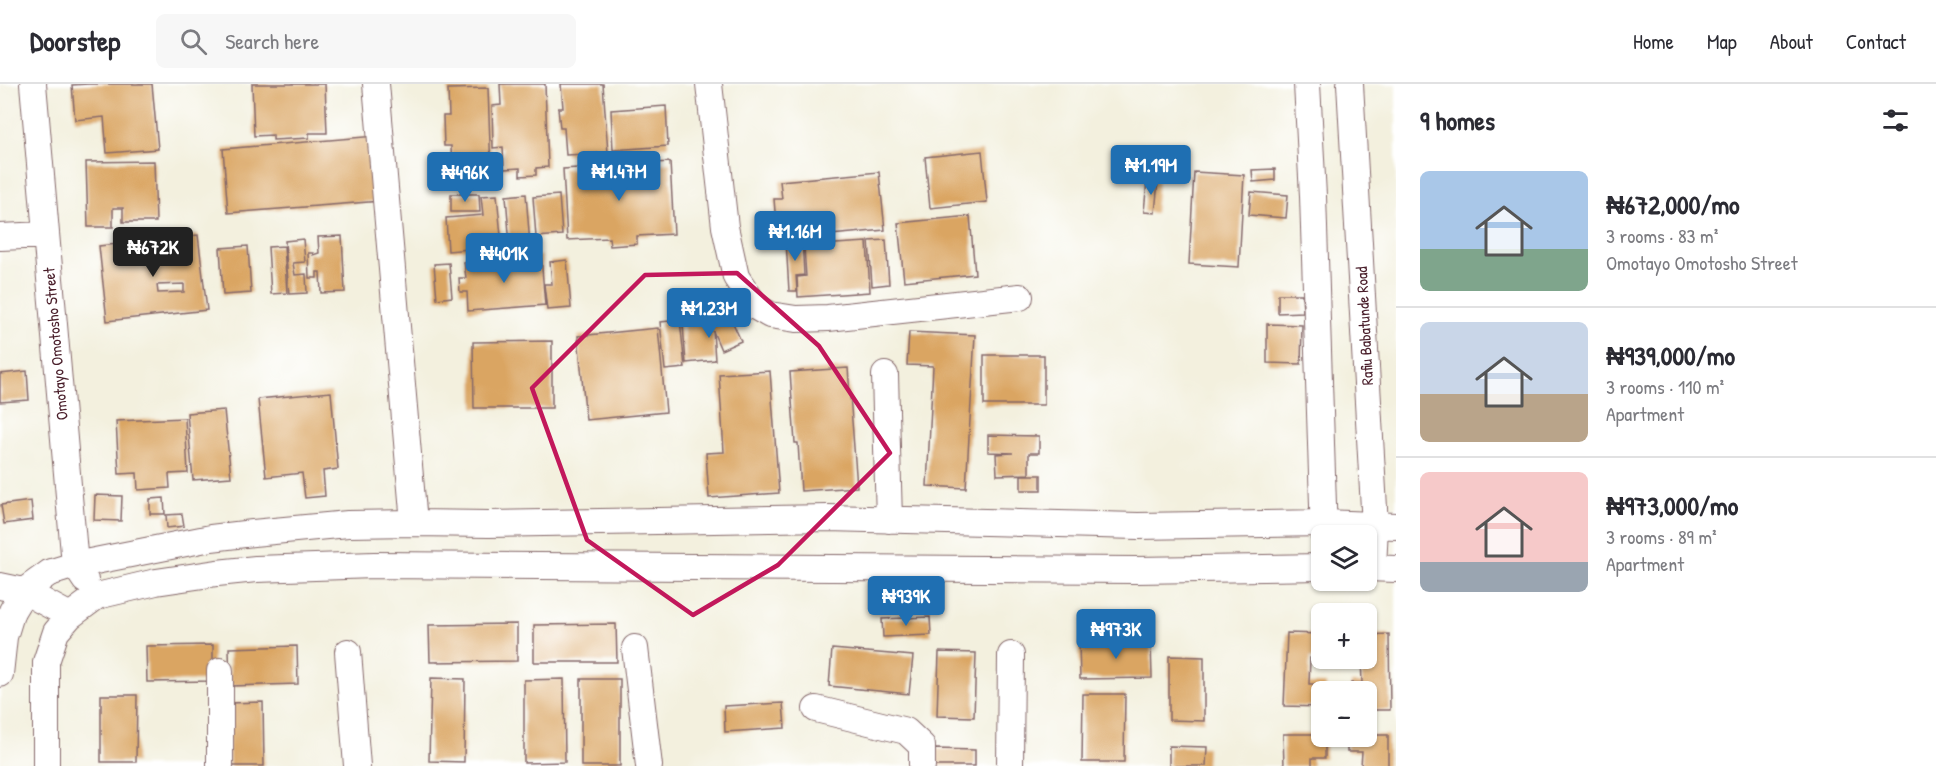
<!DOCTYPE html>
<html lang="en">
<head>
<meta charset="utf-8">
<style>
  :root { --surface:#fff; --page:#f7f7f7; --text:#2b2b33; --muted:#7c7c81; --line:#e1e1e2; --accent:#1f6fb2 }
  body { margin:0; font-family:"Patrick Hand",sans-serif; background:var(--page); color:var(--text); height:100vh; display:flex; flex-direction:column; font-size:22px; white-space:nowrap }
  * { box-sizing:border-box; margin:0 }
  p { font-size:20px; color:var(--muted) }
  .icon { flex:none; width:33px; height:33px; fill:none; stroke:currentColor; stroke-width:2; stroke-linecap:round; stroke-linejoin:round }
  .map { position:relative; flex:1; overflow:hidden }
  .side { display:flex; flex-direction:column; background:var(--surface); width:540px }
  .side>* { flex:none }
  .fabs { position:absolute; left:1311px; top:441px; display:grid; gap:12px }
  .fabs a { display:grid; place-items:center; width:66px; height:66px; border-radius:9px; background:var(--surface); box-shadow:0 2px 4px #0004; font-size:30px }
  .price { position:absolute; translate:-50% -51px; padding:0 14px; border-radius:6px; background:var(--accent); color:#fff; font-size:20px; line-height:39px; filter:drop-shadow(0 2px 3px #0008) }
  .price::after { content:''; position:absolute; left:50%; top:36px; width:18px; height:14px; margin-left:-9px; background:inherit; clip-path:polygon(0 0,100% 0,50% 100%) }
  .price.selected { background:#222; color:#fff }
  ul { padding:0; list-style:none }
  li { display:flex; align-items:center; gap:18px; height:150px; padding:0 24px }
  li+li { border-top:2px solid var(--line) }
  li span { display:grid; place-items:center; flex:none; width:168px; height:120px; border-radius:9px; color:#555 }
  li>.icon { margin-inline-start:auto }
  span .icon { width:72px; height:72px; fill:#fffc; stroke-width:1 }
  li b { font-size:26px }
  h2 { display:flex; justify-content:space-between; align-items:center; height:72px; padding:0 24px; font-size:26px }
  header { display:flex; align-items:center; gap:36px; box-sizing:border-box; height:84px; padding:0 30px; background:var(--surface); border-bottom:2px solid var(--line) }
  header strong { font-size:28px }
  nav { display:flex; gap:33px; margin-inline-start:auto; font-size:21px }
  .search { width:420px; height:54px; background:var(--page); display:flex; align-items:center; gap:15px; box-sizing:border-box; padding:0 21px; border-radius:9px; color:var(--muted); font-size:22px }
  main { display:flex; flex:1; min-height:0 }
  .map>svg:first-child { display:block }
</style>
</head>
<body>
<header>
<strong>Doorstep</strong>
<div class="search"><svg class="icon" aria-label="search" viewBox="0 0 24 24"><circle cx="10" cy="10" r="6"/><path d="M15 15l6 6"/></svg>Search here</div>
<nav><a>Home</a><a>Map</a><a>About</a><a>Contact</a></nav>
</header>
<main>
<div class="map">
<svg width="1396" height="682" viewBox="0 0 1396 682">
  <rect width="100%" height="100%" fill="#fff"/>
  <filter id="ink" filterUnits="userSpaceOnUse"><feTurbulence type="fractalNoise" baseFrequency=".0167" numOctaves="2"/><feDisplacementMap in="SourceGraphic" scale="12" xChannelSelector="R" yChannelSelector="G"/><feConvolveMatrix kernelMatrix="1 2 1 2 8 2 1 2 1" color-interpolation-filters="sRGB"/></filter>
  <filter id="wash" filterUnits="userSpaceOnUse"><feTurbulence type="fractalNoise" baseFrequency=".008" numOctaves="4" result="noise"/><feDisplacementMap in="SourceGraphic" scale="24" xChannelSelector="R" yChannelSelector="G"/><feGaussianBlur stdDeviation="1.35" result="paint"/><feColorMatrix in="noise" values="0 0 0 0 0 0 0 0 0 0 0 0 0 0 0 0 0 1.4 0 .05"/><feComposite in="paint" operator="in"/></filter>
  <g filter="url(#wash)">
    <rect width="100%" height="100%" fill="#f3f0de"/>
    <g id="blocks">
      <path fill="#daa562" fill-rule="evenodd" d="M 88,0 L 152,0 L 158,65 L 107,69 L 104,33 L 75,36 L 72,1 Z
        M 252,0 L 325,0 L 327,49 L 309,49 L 309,54 L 273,56 L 273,51 L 254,52 Z
        M 500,0 L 545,0 L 548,83 L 536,84 L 536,91 L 520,92 L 520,84 L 504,85 L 503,63 L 493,64 L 492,22 L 501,21 Z
        M 561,0 L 603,0 L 608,69 L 566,71 L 564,44 L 560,44 L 558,24 L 563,24 Z
        M 488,4 L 491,88 L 452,89 L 451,62 L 444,62 L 443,32 L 449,32 L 448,5 Z
        M 666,22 L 668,62 L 613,66 L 611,26 Z
        M 376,52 L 381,117 L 228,129 L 223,65 Z
        M 982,67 L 987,118 L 930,124 L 925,73 Z
        M 154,77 L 156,138 L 123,138 L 123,124 L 113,124 L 113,143 L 88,143 L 86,78 Z
        M 670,78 L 674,150 L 637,152 L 637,160 L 610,162 L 609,154 L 567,156 L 563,85 Z
        M 1275,85 L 1275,96 L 1253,98 L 1252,86 Z
        M 879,88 L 885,146 L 786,155 L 785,139 L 776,140 L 774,115 L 782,115 L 780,97 Z
        M 1194,88 L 1244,91 L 1239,183 L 1189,180 Z
        M 1147,96 L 1158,97 L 1155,129 L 1144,128 Z
        M 1251,108 L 1288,111 L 1286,134 L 1249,131 Z
        M 451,110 L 479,110 L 480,128 L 451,128 Z
        M 526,110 L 530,161 L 510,162 L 506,112 Z
        M 497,111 L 502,162 L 448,167 L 446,134 L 483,131 L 481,112 Z
        M 559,111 L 562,151 L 536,153 L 533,113 Z
        M 970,132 L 975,190 L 904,197 L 898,139 Z
        M 198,151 L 207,226 L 107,237 L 99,162 ZM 184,200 L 184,208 L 158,209 L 157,201 Z
        M 342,152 L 345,208 L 321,209 L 320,188 L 317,188 L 317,194 L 309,194 L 308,169 L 313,169 L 313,171 L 319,169 L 318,153 Z
        M 303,155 L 305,178 L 293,179 L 295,191 L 306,190 L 307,209 L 289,210 L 285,157 Z
        M 802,155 L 804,191 L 796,192 L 797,207 L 789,207 L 786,157 Z
        M 886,156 L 889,200 L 872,202 L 869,157 Z
        M 867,158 L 870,208 L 798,213 L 797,193 L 806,192 L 804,162 Z
        M 248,162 L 251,209 L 223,211 L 220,164 Z
        M 284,162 L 287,209 L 271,210 L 268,163 Z
        M 541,172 L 545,221 L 468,227 L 467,208 L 460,208 L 459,194 L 466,194 L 464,178 Z
        M 567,176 L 571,224 L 547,226 L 544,200 L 552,200 L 550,178 Z
        M 449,179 L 452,213 L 437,215 L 434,180 Z
        M 1278,210 L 1302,210 L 1303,228 L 1278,229 Z
        M 729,230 L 741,257 L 721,266 L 713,247 L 715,276 L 686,279 L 683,241 L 709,239 Z
        M 680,236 L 685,284 L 665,286 L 660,238 Z
        M 1267,240 L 1302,241 L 1301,280 L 1267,279 Z
        M 658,244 L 666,328 L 586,336 L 578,252 Z
        M 909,248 L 975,251 L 966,404 L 927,402 L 933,282 L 907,281 Z
        M 552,257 L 552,324 L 474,324 L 473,258 Z
        M 984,271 L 1044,271 L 1044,321 L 984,321 Z
        M 848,284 L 857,403 L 801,407 L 798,359 L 795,359 L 790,288 Z
        M 27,287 L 29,316 L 0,318 L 0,290 Z
        M 770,287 L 779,409 L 709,414 L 706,369 L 724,368 L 719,290 Z
        M 331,308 L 338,385 L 323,387 L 325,412 L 305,414 L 302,389 L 266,393 L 258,315 Z
        M 224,326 L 231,393 L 193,396 L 187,329 Z
        M 185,334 L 188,389 L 169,390 L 170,404 L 138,406 L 137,389 L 119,390 L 116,337 Z
        M 988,351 L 1039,352 L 1039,369 L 1029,369 L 1029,390 L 997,391 L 996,370 L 1013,369 L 988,368 Z
        M 1021,391 L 1041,391 L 1041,406 L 1021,406 Z
        M 95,411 L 122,412 L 121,437 L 94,436 Z
        M 164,414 L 165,430 L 150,430 L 150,415 Z
        M 31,417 L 33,436 L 4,440 L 1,421 Z
        M 182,430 L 184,442 L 167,444 L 166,431 Z
        M 930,533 L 931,551 L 883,553 L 882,535 Z
        M 517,540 L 517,577 L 430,578 L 429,541 Z
        M 616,540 L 617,578 L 534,578 L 534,541 Z
        M 1287,549 L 1322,550 L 1322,575 L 1310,574 L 1309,600 L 1326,600 L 1326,608 L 1322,608 L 1322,623 L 1284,622 Z
        M 1389,550 L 1390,626 L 1366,626 L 1366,608 L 1351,608 L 1351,599 L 1362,599 L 1361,574 L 1366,574 L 1366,551 Z
        M 1151,557 L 1152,594 L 1080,595 L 1079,558 Z
        M 213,561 L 213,597 L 147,598 L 146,562 Z
        M 297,562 L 298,600 L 230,602 L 229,564 Z
        M 832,565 L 913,572 L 909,610 L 829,602 Z
        M 939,568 L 976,569 L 974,633 L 937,632 Z
        M 1169,572 L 1204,573 L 1204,637 L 1169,636 Z
        M 431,594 L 465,595 L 464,678 L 429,677 Z
        M 564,595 L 565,678 L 524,679 L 524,596 Z
        M 581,595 L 620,595 L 620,682 L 581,682 Z
        M 1083,610 L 1125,610 L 1124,678 L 1082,678 Z
        M 101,611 L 137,611 L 136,678 L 101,678 Z
        M 263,618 L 264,682 L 229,682 L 228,619 Z
        M 783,619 L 785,644 L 725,648 L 724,622 Z
        M 1283,650 L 1322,650 L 1322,652 L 1325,652 L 1325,674 L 1312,674 L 1312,682 L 1284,682 Z
        M 1366,651 L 1388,651 L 1388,682 L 1361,682 L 1362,668 L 1347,668 L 1347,652 L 1366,652 Z
        M 1169,662 L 1207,663 L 1206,682 L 1169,682 Z
        M 935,665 L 975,666 L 975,682 L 935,682 Z"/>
    </g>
  </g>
  <g filter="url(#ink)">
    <use href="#blocks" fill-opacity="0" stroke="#85686a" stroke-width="1.5"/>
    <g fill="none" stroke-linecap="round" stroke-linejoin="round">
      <g stroke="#85686a" stroke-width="28">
        <path id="minor" d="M 33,0 L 75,481 L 85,496
          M 376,0 L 414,439
          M 709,0 L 725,143 L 736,193 L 756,223 L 770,231 L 796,235 L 828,234 L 1020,213
          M 1307,0 L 1313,112 L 1324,452
          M 1350,0 L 1375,442 L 1373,484
          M 0,153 L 46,151
          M 885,291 L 889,436
          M 1366,484 L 1396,485
          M 0,502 L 24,507 L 70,532
          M 635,564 L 649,682
          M 348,568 L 357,682
          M 220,587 L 220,682
          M 0,590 L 4,553 L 12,527 L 24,507 L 49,489 L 75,481 L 211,454 L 253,449 L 348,440 L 414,439 L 489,440 L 828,434 L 1138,442 L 1325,439 L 1396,442
          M 816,625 L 906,647 L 922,662 L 922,682
          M 46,682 L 46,578 L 56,548 L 70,532 L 97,512 L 156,498 L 217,489 L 256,485 L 374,481 L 1136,486 L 1322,483
          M 1010,682 L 1011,571"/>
      </g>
      <use href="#minor" stroke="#fff" stroke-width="26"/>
    </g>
  </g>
  <path fill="none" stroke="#c2185b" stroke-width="4.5" stroke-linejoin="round" d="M 737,189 L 819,262 L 890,369 L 778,481 L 693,531 L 587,456 L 532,304 L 645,191 Z"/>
  <g text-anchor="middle" stroke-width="6" stroke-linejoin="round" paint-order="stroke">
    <g font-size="16" fill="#4a1f2b" stroke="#fff">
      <text transform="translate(1364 242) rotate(-93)" y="6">Rafiu Babatunde Road</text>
      <text transform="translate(55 260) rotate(-95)" y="6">Omotayo Omotosho Street</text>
    </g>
  </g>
</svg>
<div class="fabs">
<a><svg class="icon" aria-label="layers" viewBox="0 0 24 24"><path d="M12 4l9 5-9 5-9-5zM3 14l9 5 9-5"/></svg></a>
<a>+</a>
<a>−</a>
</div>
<b class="price" style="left:1151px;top:112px">₦1.19M</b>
<b class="price" style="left:619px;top:118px">₦1.47M</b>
<b class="price" style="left:465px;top:119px">₦496K</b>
<b class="price" style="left:795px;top:178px">₦1.16M</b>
<b class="price selected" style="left:153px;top:194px">₦672K</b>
<b class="price" style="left:504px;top:200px">₦401K</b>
<b class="price" style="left:709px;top:255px">₦1.23M</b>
<b class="price" style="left:906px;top:543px">₦939K</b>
<b class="price" style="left:1116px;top:576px">₦973K</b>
</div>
<section class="side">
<h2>9 homes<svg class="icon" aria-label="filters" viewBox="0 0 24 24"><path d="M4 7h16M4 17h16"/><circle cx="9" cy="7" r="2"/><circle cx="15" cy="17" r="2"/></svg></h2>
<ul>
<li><span style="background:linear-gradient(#a9c7e8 65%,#7fa58c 0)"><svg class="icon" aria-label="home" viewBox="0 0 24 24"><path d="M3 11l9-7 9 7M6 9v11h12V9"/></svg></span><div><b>₦672,000/mo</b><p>3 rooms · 83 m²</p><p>Omotayo Omotosho Street</p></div></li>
<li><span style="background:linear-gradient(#c9d6e8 60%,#b9a48a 0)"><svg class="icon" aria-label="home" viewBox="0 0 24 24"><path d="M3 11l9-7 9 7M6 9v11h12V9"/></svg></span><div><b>₦939,000/mo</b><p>3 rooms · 110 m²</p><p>Apartment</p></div></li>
<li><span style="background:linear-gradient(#f6c9c9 75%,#9aa5b1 0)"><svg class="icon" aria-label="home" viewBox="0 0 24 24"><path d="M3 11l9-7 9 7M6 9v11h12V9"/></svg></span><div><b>₦973,000/mo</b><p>3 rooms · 89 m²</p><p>Apartment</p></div></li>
</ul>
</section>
</main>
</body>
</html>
